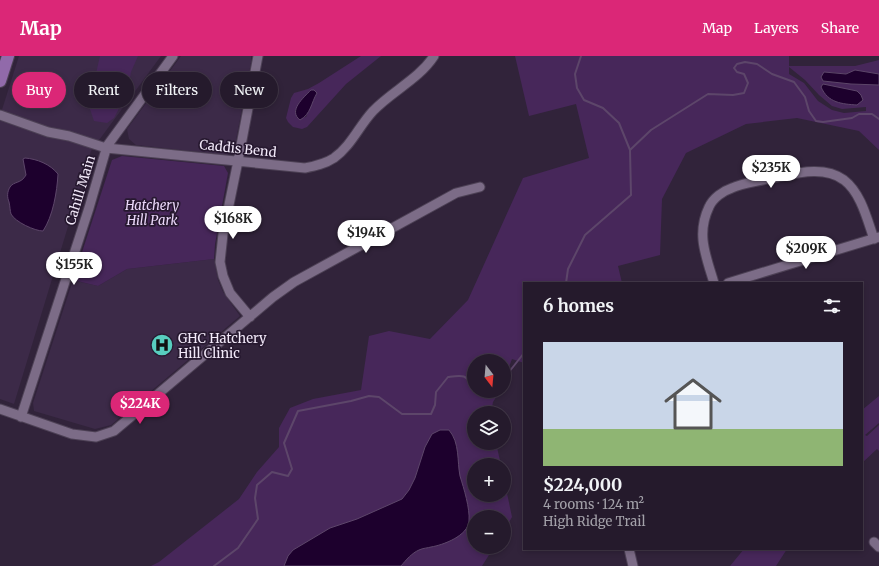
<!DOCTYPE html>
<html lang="en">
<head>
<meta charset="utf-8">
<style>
  :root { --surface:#251a2c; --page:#312738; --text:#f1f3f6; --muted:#a3a1a9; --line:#423848; --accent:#db2777 }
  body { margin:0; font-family:Merriweather,serif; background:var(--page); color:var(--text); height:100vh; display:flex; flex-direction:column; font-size:15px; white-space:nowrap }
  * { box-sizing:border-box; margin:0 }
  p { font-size:13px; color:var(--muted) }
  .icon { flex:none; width:22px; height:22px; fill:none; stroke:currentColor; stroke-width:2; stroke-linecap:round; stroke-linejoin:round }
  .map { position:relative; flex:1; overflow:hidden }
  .panel { position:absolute; left:523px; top:226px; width:340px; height:268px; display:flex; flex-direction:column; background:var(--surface); border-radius:0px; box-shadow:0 2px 6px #0003,0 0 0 1px var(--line) }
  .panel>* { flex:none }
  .guide { position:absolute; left:12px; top:16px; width:380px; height:36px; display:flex; gap:8px }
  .needle { width:26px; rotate:164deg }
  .controls { position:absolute; left:467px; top:298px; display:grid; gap:8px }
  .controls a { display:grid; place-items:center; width:44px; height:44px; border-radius:50%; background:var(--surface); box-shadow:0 2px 6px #0003,0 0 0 1px var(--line); font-size:20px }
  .price { position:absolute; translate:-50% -34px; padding:0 9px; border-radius:14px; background:#fff; color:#222; font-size:13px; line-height:26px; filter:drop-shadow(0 1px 2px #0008) }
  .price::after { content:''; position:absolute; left:50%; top:24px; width:12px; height:9px; margin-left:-6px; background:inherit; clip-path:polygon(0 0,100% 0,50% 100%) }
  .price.on { background:var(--accent); color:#fff }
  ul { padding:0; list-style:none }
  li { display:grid; align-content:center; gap:8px; height:212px; padding:0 20px }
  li+li { border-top:1px solid var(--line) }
  li span { display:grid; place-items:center; height:124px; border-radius:0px; color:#555 }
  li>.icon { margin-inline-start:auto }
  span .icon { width:72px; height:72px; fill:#fffc; stroke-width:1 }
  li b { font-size:17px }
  h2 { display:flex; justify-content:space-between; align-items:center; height:48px; padding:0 20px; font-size:17px }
  .chip { padding:0 14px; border-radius:18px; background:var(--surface); box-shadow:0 2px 6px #0003,0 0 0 1px var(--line); font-size:14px; line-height:36px }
  .chip.on { background:var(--accent); color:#fff }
  header { display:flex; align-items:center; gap:24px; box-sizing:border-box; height:56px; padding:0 20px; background:var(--accent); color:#fff }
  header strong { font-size:19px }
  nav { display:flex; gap:22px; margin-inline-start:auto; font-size:14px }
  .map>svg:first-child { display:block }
</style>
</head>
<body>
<header>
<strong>Map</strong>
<nav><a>Map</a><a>Layers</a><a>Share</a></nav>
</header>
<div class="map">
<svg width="879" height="510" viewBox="0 0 879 510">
  <rect width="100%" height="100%" fill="#31233a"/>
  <path fill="#3c2a48" d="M 19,0 L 161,0 L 91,95 L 14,348 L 0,343 L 0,60 Z
    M 181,0 L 251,0 L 251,7 L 234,94 L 227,99 L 136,89 L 129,83 L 127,73 Z
    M 214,203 L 218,224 L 223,236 L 240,260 L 111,369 L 95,373 L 34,355 L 33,347 L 73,224 L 98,230 L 127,213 Z"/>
  <path fill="#47275a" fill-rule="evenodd" d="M 100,0 L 138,0 L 131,16 L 127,37 L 114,62 L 107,67 L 94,65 L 90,53 L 94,26 Z
    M 361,0 L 381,0 L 346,28 L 307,71 L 302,73 L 293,71 L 288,66 L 286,62 L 291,42 L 294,37 L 308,33 L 319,27 ZM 312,45 L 306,61 L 297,62 L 295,54 Z
    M 515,0 L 789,0 L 789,10 L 855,10 L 879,4 L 879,18 L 855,14 L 846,18 L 830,16 L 821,21 L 823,25 L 851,28 L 879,29 L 879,94 L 859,75 L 797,62 L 746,68 L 686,97 L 662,143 L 660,199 L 618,210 L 622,227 L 524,227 L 524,307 L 512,303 L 504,324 L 504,305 L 474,305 L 474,335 L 500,335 L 493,346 L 491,357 L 474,357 L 474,387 L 496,387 L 501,409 L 474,409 L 474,439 L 504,439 L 504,423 L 512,461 L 504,475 L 504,461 L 474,461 L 474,491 L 494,491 L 482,510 L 151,510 L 159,506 L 239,443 L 257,416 L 279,391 L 279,372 L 290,352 L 313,343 L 361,334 L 369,280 L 389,275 L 430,283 L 468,244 L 523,122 L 589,102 L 576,48 L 529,60 ZM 789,11 L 805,24 L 819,39 L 832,50 L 842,53 L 866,51 L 866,55 L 844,57 L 832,54 L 818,45 L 804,27 L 789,18 Z
    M 122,100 L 224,110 L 228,117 L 215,188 L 214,203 L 127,213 L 98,230 L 73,224 L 112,104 Z
    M 879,340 L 879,367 L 865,379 L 867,380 L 879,369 L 879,395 L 877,393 L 862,407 L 862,354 Z
    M 744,493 L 787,493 L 776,510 L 730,510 Z"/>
  <path fill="#1d002d" stroke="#5d466a" d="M 855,14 L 879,18 L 879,29 L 851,28 L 823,25 L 821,21 L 824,16 L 846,18 Z
    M 823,28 L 857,35 L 861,39 L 863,44 L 857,49 C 842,48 828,47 821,31 Z
    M 311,34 L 314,34 L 317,37 C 311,47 311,58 300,64 C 288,55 303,42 311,34 Z
    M 25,102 C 37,103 50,108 58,118 C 57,136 53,160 43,175 C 35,175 15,166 11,158 C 10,155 10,150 9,146 C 7,141 7,136 10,131 C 14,125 21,128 26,119 L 23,103 Z
    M 440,374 L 449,374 C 460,387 457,405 460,420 C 464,433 470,452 469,465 C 468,480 443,489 431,491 C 428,492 423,492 419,494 C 412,497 406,504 401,510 L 284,510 L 288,500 L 293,494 L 330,472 L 357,463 L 402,443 L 409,434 L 415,422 L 425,391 L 432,378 Z"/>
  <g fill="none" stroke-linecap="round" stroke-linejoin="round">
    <path stroke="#5d466a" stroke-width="2" d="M 630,94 L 651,74 L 708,38 L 733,39 L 744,37 L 748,27 L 744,18 L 737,16 L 734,12 L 737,8 L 745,6 L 757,8 L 772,18 L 794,26 L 805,41 L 809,55 L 816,65 L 823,66 L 852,62 L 859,58 L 872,58 L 879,63
      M 566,227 L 568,213 L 585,179 L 631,139 L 630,94 L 619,67 L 603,52 L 584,44 L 577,32 L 575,18 L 581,0
      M 504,320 L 509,316 L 524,297
      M 214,510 L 238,492 L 258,463 L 255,442 L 257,429 L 272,416 L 288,420 L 292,413 L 284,387 L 298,355 L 351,345 L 369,340 L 379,341 L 402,358 L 431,358 L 435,349 L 436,336 L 448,321 C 463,319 465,318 474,331"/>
    <g stroke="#4d4155" stroke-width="11">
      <path id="minor" d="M 0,59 L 48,76 L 69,80 L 106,92 L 305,112 C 315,110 325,108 334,102 C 351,90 359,70 373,55 C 392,35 419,23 434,0
        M 714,227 C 706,200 696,178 709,151 C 713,142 723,135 732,132 C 743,127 756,126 767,123 C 791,119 822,108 844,124 C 861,137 867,163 874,183
        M 728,227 L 879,181
        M 250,261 L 230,237 L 223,220 L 220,206 L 223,178 L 238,105 L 258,0
        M 0,353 L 72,378 L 96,381 L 114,375 L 273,241 L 294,226 L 456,137 L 480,131
        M 21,361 L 89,152 L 107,90 L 173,0
        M 874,486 L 879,491
        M 629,493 L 633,510"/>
    </g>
    <g stroke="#4d4155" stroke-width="14">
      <path id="major" d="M 0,25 L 8,0"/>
    </g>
    <use href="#minor" stroke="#7c6c87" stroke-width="9"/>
    <use href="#major" stroke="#916aaa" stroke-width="12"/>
  </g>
  <defs>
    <g id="hospital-disc" transform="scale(1.15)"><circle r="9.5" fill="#58cebf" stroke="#271930"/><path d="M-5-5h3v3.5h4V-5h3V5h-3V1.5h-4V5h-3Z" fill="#111"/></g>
  </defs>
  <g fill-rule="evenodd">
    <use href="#hospital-disc" x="162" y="289"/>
  </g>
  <g text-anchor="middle" stroke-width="3.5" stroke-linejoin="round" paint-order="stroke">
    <g font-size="13" fill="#f2e9f9" stroke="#271930">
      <text transform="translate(238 92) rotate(6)" y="5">Caddis Bend</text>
      <text transform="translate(80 134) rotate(-73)" y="5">Cahill Main</text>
    </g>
    <g font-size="13" font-style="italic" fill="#ebd8fa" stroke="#271930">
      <text x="152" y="154">Hatchery<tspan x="152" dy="15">Hill Park</tspan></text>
    </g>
    <g font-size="13" fill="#f2e9f9" stroke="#271930" text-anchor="start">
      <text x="178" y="287">GHC Hatchery<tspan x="178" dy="15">Hill Clinic</tspan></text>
    </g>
  </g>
</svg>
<div class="controls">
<a><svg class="needle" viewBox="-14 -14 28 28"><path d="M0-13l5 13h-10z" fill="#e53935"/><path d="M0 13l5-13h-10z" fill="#a3a1a9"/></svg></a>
<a><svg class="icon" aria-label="layers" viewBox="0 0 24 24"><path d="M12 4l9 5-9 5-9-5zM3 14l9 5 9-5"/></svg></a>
<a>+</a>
<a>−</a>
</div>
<b class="price" style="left:771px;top:133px">$235K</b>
<b class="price" style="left:233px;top:184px">$168K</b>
<b class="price" style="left:366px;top:198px">$194K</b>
<b class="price" style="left:806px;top:214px">$209K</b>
<b class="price" style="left:74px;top:230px">$155K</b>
<b class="price on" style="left:140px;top:369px">$224K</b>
<div class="guide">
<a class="chip on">Buy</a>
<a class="chip">Rent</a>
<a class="chip">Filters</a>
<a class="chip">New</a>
</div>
<section class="panel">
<h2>6 homes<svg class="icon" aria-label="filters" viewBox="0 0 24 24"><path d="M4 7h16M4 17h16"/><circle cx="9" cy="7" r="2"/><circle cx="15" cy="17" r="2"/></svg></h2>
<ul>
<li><span style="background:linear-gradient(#c9d6e8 70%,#8fb573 0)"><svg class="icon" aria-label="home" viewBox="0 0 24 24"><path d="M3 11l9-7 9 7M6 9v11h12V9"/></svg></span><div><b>$224,000</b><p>4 rooms · 124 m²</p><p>High Ridge Trail</p></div></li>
</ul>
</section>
</div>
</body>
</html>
